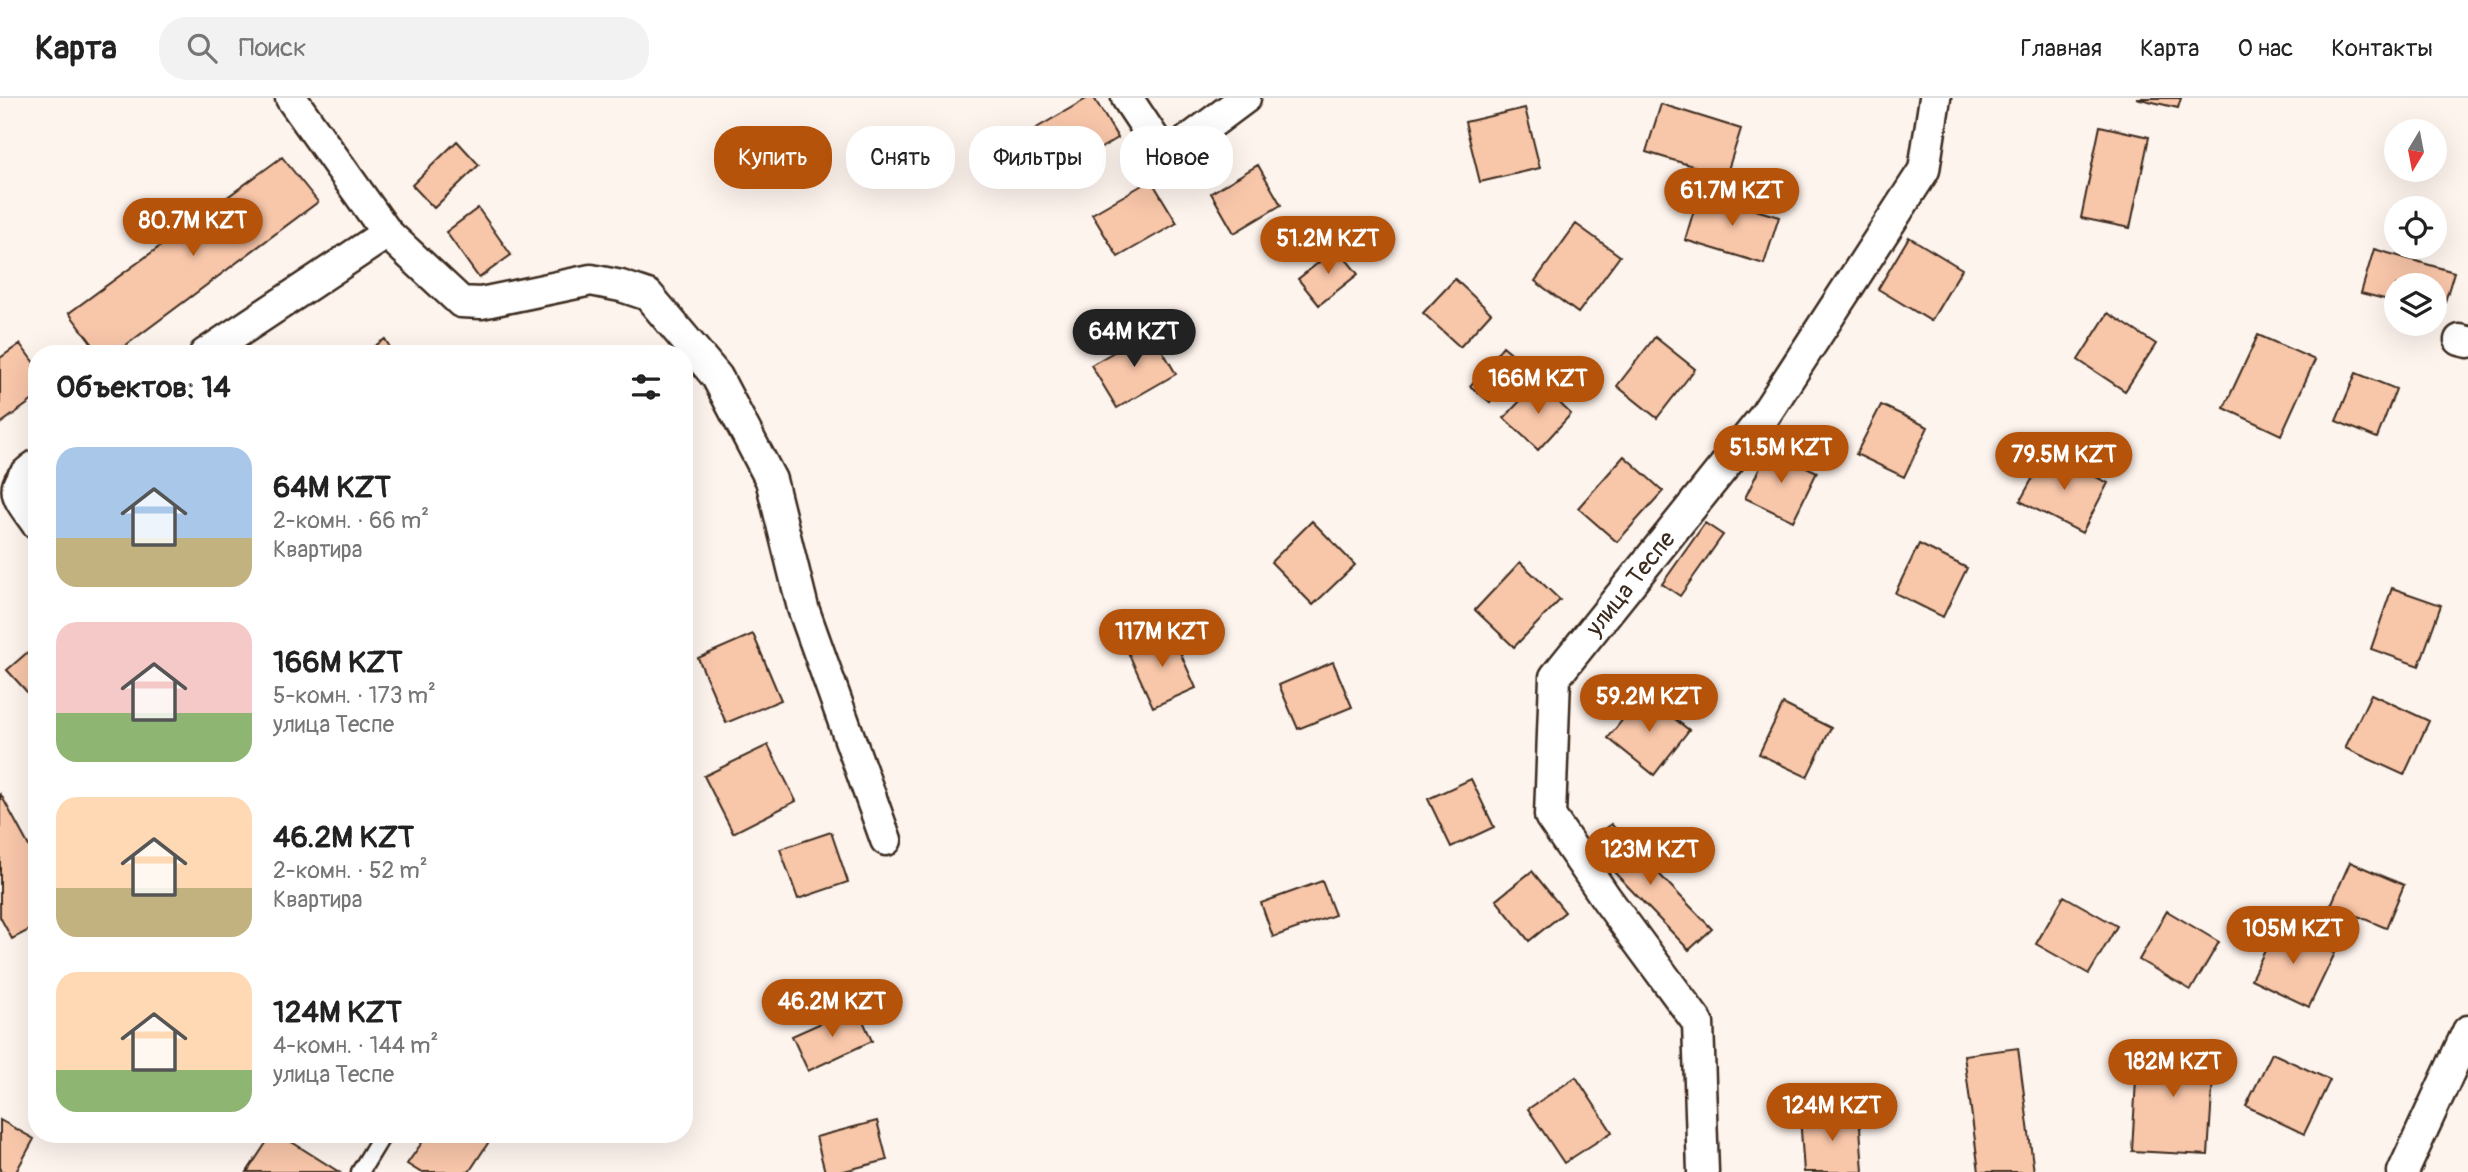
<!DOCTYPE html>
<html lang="ru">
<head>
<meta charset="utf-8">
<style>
  :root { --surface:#fff; --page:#f2f2f2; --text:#222; --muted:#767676; --line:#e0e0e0; --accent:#b45309 }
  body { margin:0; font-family:Pangolin,sans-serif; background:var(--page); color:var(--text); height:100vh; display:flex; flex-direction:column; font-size:26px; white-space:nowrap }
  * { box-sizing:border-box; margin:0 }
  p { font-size:23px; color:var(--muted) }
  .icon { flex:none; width:38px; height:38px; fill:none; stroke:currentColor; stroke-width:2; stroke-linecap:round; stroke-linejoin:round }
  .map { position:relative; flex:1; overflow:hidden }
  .panel { position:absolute; left:28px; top:247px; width:665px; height:798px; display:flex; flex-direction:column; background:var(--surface); border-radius:28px; box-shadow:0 7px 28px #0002 }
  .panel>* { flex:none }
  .banner { position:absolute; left:714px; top:28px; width:665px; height:63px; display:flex; gap:14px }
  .needle { width:46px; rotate:190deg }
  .fabs { position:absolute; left:2384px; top:21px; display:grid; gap:14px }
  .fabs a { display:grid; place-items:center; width:63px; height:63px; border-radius:50%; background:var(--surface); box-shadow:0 7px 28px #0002; font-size:35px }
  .price { position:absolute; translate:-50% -60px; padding:0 16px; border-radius:24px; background:var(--accent); color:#fff; font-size:23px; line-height:46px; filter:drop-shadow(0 2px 4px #0008) }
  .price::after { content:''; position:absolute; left:50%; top:42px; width:21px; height:16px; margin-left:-10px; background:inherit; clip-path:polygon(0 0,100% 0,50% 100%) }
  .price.active { background:#222; color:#fff }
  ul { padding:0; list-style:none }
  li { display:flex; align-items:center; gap:21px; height:175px; padding:0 28px }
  li span { display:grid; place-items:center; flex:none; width:196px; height:140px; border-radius:21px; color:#555 }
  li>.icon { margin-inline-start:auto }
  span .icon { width:84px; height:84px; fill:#fffc; stroke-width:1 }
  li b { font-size:30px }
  h2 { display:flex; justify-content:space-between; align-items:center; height:84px; padding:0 28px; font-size:30px }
  .pill { padding:0 24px; border-radius:28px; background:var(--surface); box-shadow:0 7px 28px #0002; font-size:24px; line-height:63px }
  .pill.active { background:var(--accent); color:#fff }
  header { display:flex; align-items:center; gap:42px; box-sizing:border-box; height:98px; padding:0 35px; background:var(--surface); border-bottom:2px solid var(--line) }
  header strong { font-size:33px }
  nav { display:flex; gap:38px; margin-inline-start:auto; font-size:24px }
  .search { width:490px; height:63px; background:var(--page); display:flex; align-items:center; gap:18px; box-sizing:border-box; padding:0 24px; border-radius:28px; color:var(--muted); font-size:26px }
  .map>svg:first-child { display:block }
</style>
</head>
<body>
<header>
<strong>Карта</strong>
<div class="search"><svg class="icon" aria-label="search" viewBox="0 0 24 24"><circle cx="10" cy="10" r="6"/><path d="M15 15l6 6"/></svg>Поиск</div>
<nav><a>Главная</a><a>Карта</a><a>О нас</a><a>Контакты</a></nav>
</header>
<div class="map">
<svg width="2468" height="1074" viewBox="0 0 2468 1074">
  <rect width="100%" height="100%" fill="#fef4ee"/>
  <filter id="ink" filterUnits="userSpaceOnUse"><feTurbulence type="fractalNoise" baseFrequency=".0143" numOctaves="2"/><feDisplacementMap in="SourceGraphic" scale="14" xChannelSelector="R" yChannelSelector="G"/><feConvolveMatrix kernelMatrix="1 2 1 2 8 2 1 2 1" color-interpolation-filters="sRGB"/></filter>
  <g filter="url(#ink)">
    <path fill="#f8c6a9" stroke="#3b2a1e" stroke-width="2" d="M 1088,0 L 1094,0 L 1118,40 L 1059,75 L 1033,32 Z
      M 2136,0 L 2181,0 L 2178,10 Z
      M 1661,6 L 1741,31 L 1726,78 L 1646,54 Z
      M 1525,10 L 1540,70 L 1480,84 L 1465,24 Z
      M 2100,28 L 2149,39 L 2130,130 L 2081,120 Z
      M 457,43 L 479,67 L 434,110 L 412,87 Z
      M 282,59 L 318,104 L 114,256 L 100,256 L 69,215 Z
      M 1258,67 L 1281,107 L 1234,135 L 1211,95 Z
      M 1151,82 L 1177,125 L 1118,159 L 1092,116 Z
      M 1699,95 L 1779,119 L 1764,166 L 1685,142 Z
      M 478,110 L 511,157 L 479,180 L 446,134 Z
      M 1576,126 L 1620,158 L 1578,215 L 1535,183 Z
      M 1909,139 L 1962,171 L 1931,223 L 1878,191 Z
      M 1337,150 L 1358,176 L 1319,207 L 1298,181 Z
      M 2374,151 L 2454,174 L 2441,217 L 2434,215 L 2434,187 L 2396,187 L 2396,204 L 2361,195 Z
      M 1455,181 L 1491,215 L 1460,249 L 1423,215 Z
      M 2108,215 L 2156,246 L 2125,293 L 2078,262 Z
      M 1151,233 L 1176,276 L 1117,310 L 1091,267 Z
      M 2258,237 L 2315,262 L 2281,337 L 2224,310 Z
      M 1655,239 L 1695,271 L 1657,320 L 1617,288 Z
      M 385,241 L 394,256 L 363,256 Z
      M 20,246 L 37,269 L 37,299 L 0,326 L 0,260 Z
      M 1503,248 L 1522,264 L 1490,304 L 1470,288 Z
      M 2356,275 L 2396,291 L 2377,340 L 2336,323 Z
      M 1538,284 L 1571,316 L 1538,352 L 1504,320 Z
      M 1881,307 L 1928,329 L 1904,379 L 1856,356 Z
      M 1769,351 L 1817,374 L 1793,423 L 1745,400 Z
      M 2047,354 L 2108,385 L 2082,435 L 2020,403 Z
      M 1624,358 L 1663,393 L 1617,444 L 1578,410 Z
      M 1312,423 L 1355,467 L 1313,507 L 1271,464 Z
      M 1705,425 L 1723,437 L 1680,498 L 1662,486 Z
      M 1919,446 L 1967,470 L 1943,519 L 1895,495 Z
      M 1520,464 L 1560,502 L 1514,549 L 1475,512 Z
      M 2392,490 L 2441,507 L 2419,568 L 2371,551 Z
      M 1170,532 L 1196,590 L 1153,609 L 1127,552 Z
      M 753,536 L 781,602 L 726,625 L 698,560 Z
      M 37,546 L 37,605 L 7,572 Z
      M 1333,564 L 1352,609 L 1298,631 L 1279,587 Z
      M 1643,596 L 1689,632 L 1654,677 L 1608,640 Z
      M 2371,596 L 2429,623 L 2404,677 L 2345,650 Z
      M 1783,606 L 1831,630 L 1807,679 L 1759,656 Z
      M 768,647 L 796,703 L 733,735 L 704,678 Z
      M 1471,681 L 1494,729 L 1451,749 L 1428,701 Z
      M 0,695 L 37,763 L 37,828 L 12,841 L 0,819 Z
      M 1611,726 L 1712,831 L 1689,852 L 1588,747 Z
      M 831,734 L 848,784 L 798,801 L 780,751 Z
      M 2350,764 L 2404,787 L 2386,830 L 2331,807 Z
      M 1532,773 L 1565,814 L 1529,843 L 1496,802 Z
      M 1322,783 L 1335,817 L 1273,839 L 1261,805 Z
      M 2064,798 L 2117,828 L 2089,876 L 2036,846 Z
      M 2167,813 L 2219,844 L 2191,892 L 2139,862 Z
      M 2277,828 L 2335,855 L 2309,909 L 2251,881 Z
      M 857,909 L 872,943 L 808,973 L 792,938 Z
      M 2138,945 L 2215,950 L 2208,1057 L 2132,1053 Z
      M 2018,950 L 2034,1074 L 1979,1074 L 1964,957 Z
      M 2272,955 L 2330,982 L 2304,1036 L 2246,1008 Z
      M 1576,979 L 1612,1034 L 1564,1065 L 1528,1011 Z
      M 1859,1014 L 1863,1074 L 1804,1074 L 1800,1018 Z
      M 0,1022 L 34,1041 L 16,1074 L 0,1074 Z
      M 877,1023 L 887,1062 L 840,1074 L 825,1074 L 816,1039 Z
      M 272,1036 L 279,1036 L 339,1074 L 247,1074 Z
      M 428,1036 L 494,1036 L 469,1074 L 420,1074 L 407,1066 Z"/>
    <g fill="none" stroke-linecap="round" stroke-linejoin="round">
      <g stroke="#3b2a1e" stroke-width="21">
        <path id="lane" d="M 360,1074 L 383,1036"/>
      </g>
      <g stroke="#3b2a1e" stroke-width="35">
        <g id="street">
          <path d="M 291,0 L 387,135 L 461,204 L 481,205 L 591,182 L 621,188 L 648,197 L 717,279 L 771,382 L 803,510 L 886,742"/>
          <path d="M 1127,0 L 1166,59 L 1245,0"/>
          <path d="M 2460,242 L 2468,244"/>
          <path d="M 205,256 L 387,135"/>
          <path d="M 37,367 C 4,389 19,400 37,426"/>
          <path id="s1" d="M 1703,1074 L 1698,925 L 1606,800 L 1550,718 L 1555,579 L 1763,320 L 1924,72 L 1935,0"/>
          <path d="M 2403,1074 L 2468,933"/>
        </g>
      </g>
      <use href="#lane" stroke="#fff" stroke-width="16"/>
      <use href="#street" stroke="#fff" stroke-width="30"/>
    </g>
  </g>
  <g text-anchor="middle" stroke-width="5" stroke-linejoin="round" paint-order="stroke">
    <g font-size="24" fill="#3b2a1e" stroke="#fff">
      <text dy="8" stroke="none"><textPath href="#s1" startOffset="663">улица Теспе</textPath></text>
    </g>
  </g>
</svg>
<div class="fabs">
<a><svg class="needle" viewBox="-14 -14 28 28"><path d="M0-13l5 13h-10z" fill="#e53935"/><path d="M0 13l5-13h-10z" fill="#767676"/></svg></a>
<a><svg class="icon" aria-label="locate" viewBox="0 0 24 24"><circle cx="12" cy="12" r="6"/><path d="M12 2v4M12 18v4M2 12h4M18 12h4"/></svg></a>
<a><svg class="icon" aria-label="layers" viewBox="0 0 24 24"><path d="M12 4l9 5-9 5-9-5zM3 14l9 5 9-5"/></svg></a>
</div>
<b class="price" style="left:1732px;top:130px">61.7M KZT</b>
<b class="price" style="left:193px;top:160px">80.7M KZT</b>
<b class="price" style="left:1328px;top:178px">51.2M KZT</b>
<b class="price active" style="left:1134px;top:271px">64M KZT</b>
<b class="price" style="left:1538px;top:318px">166M KZT</b>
<b class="price" style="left:1781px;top:387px">51.5M KZT</b>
<b class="price" style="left:2064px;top:394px">79.5M KZT</b>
<b class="price" style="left:1162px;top:571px">117M KZT</b>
<b class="price" style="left:1649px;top:636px">59.2M KZT</b>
<b class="price" style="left:1650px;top:789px">123M KZT</b>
<b class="price" style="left:2293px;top:868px">105M KZT</b>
<b class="price" style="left:832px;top:941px">46.2M KZT</b>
<b class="price" style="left:2173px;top:1001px">182M KZT</b>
<b class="price" style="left:1832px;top:1045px">124M KZT</b>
<div class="banner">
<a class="pill active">Купить</a>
<a class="pill">Снять</a>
<a class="pill">Фильтры</a>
<a class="pill">Новое</a>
</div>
<section class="panel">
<h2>Объектов: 14<svg class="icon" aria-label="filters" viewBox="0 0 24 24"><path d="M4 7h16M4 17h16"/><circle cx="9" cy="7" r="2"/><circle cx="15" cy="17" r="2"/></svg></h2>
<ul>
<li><span style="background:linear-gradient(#a9c7e8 65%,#c2b280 0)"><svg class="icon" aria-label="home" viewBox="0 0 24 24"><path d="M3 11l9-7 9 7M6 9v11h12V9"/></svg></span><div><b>64M KZT</b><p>2-комн. · 66 m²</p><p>Квартира</p></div></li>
<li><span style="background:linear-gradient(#f6c9c9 65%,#8fb573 0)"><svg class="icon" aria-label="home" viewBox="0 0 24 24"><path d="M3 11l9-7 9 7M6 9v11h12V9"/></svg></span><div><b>166M KZT</b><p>5-комн. · 173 m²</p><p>улица Теспе</p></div></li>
<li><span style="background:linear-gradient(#ffd9b3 65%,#c2b280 0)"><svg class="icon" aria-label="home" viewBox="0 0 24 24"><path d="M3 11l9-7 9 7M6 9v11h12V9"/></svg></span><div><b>46.2M KZT</b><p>2-комн. · 52 m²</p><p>Квартира</p></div></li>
<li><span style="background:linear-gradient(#ffd9b3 70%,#8fb573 0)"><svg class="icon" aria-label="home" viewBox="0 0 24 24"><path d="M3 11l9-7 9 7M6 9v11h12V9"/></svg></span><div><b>124M KZT</b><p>4-комн. · 144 m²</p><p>улица Теспе</p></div></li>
</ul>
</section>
</div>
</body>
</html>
